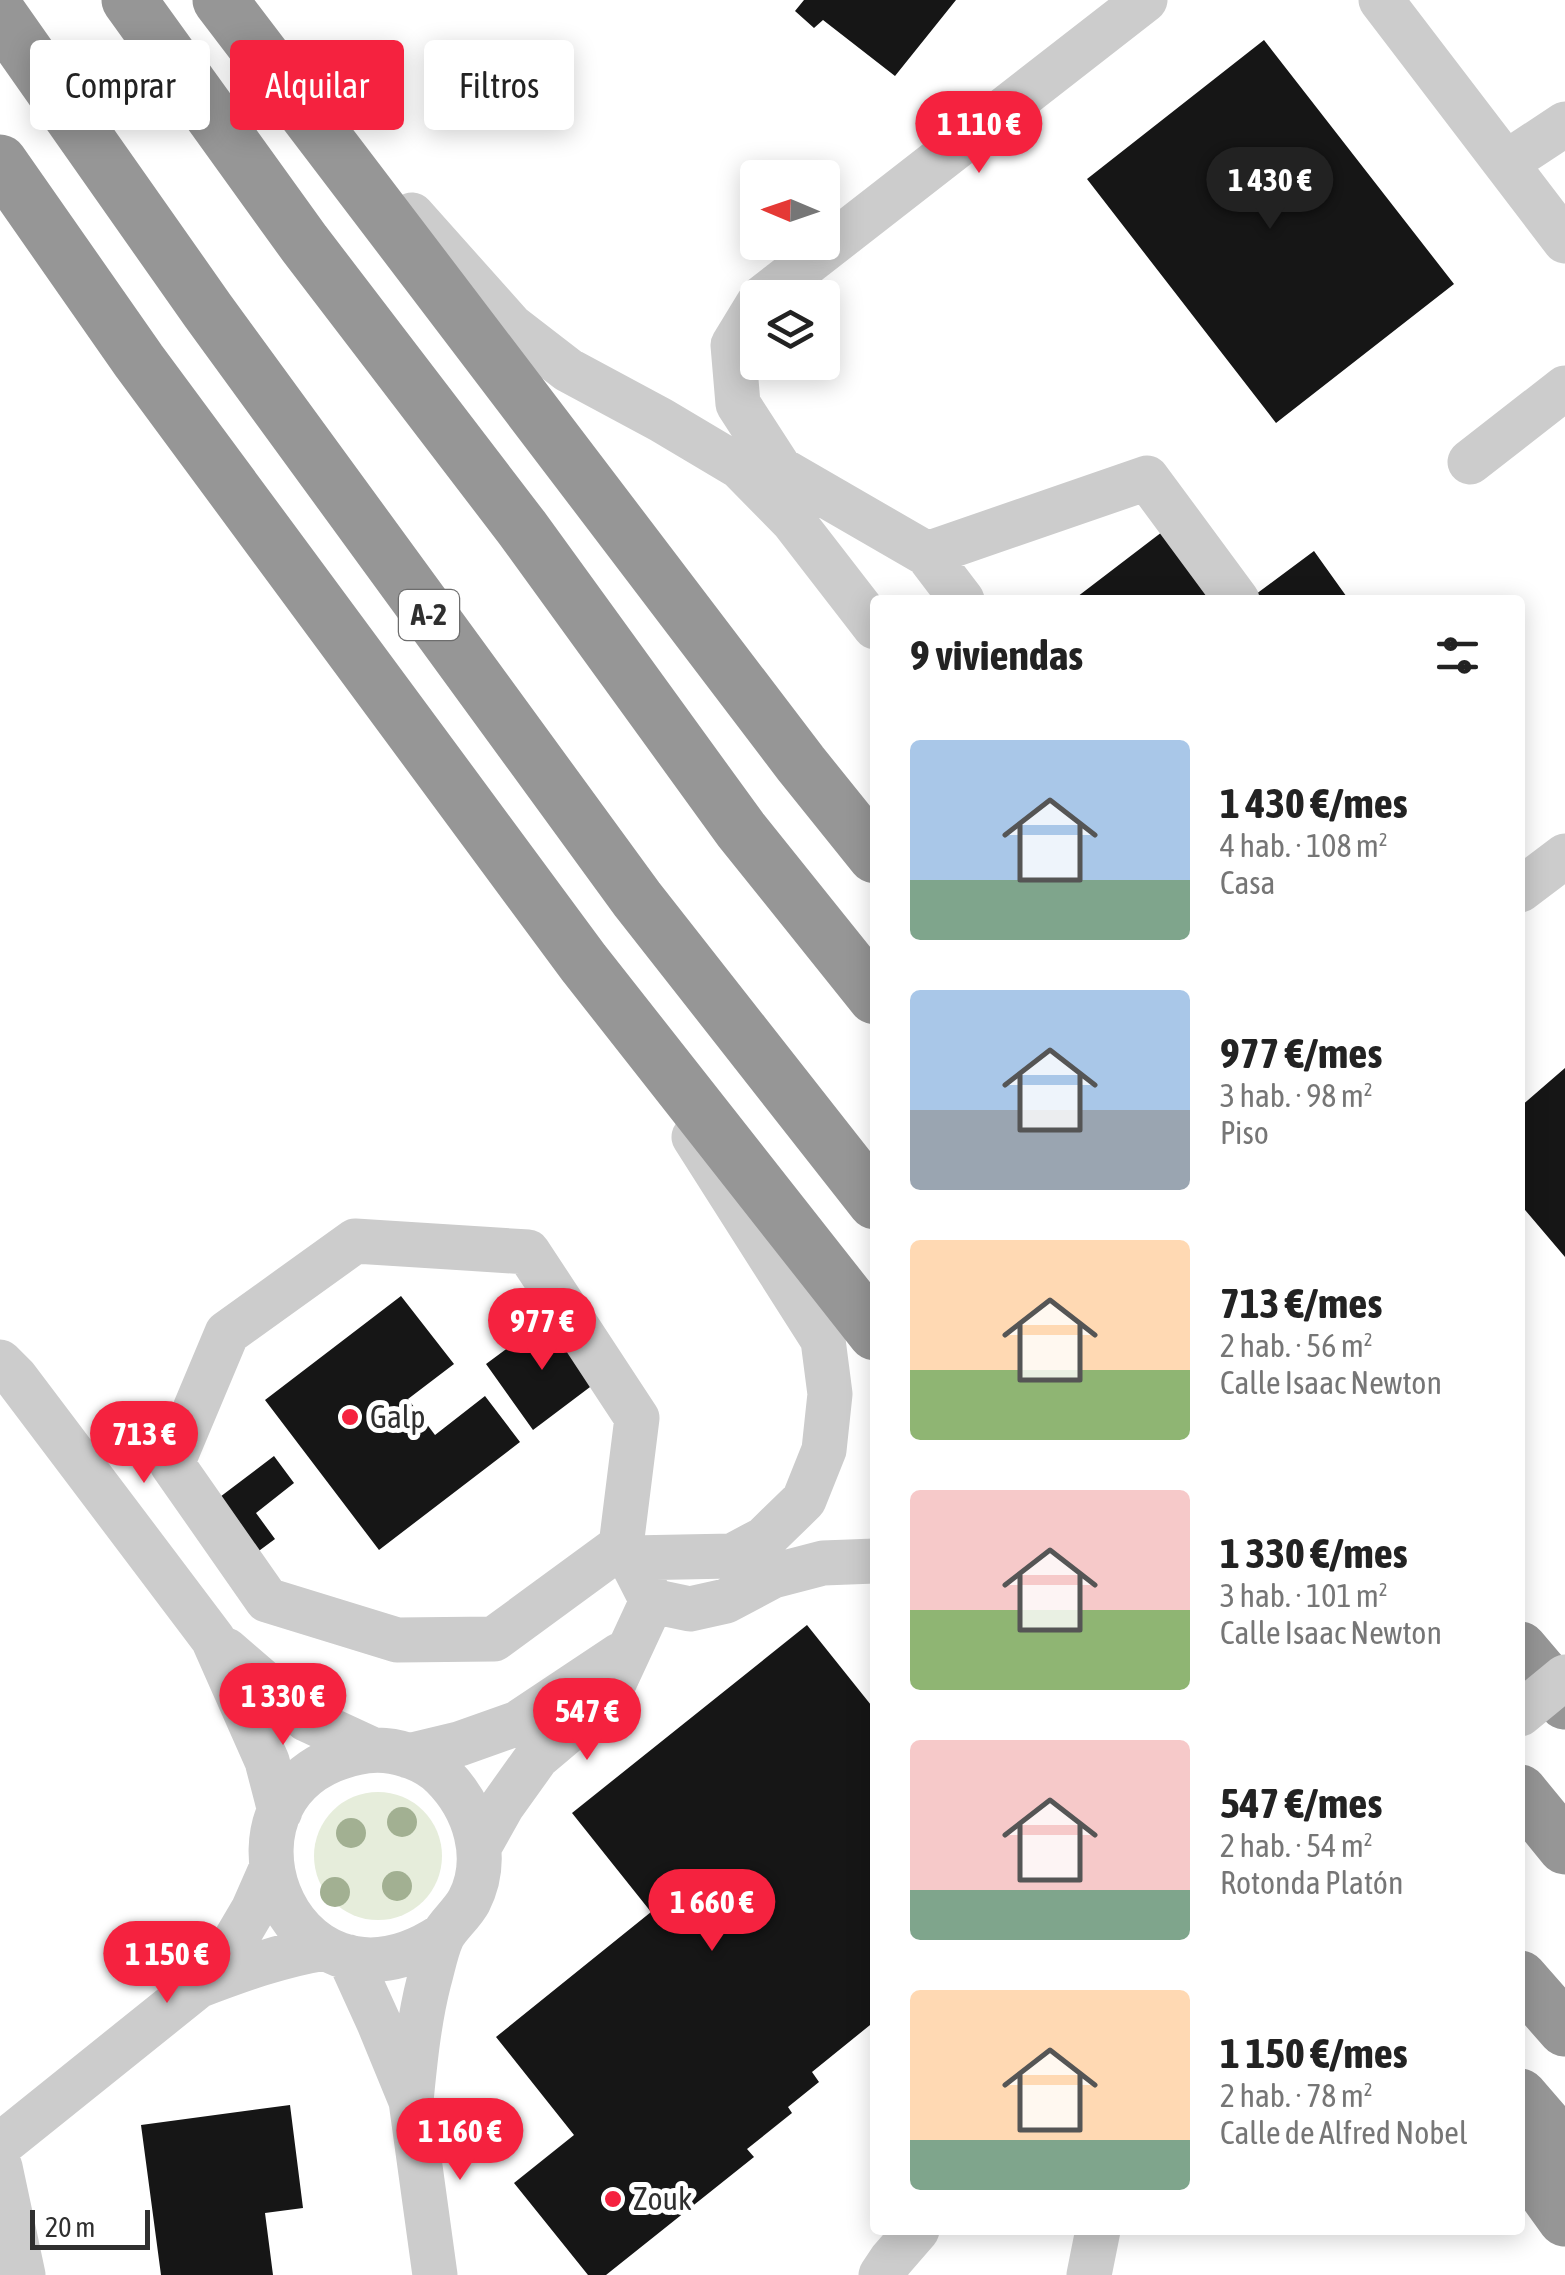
<!DOCTYPE html>
<html lang="es">
<head>
<meta charset="utf-8">
<style>
  :root { --surface:#fff; --page:#f6f6f6; --text:#222; --muted:#767676; --accent:#f5223f }
  body { margin:0; font-family:"Asap Condensed",sans-serif; background:var(--page); color:var(--text); height:100vh; display:flex; flex-direction:column; font-size:38px; white-space:nowrap }
  * { box-sizing:border-box; margin:0 }
  p { font-size:32px; color:var(--muted) }
  .icon { flex:none; width:55px; height:55px; fill:none; stroke:currentColor; stroke-width:2; stroke-linecap:round; stroke-linejoin:round }
  .map { position:relative; flex:1; overflow:hidden }
  .side { position:absolute; left:870px; top:595px; width:655px; height:1640px; display:flex; flex-direction:column; background:var(--surface); border-radius:10px; box-shadow:0 5px 25px #0003 }
  .side>* { flex:none }
  .hud { position:absolute; left:30px; top:40px; width:690px; height:90px; display:flex; gap:20px }
  .needle { width:65px; rotate:272deg }
  .tools { position:absolute; left:740px; top:160px; display:grid; gap:20px }
  .tools a { display:grid; place-items:center; width:100px; height:100px; border-radius:10px; background:var(--surface); box-shadow:0 5px 25px #0003; font-size:50px }
  .scale { position:absolute; left:30px; bottom:25px; width:120px; box-sizing:border-box; padding-left:10px; border:5px solid #2f2f2f; border-top:0; font-size:28px; line-height:35px; white-space:nowrap; color:#2f2f2f; -webkit-text-stroke:8px #fff; paint-order:stroke }
  .price { position:absolute; translate:-50% -85px; padding:0 22px; border-radius:35px; background:var(--accent); color:#fff; font-size:32px; line-height:65px; filter:drop-shadow(0 2px 5px #0008) }
  .price::after { content:''; position:absolute; left:50%; top:60px; width:30px; height:22px; margin-left:-15px; background:inherit; clip-path:polygon(0 0,100% 0,50% 100%) }
  .price.active { background:#222; color:#fff }
  ul { padding:0; list-style:none }
  li { display:flex; align-items:center; gap:30px; height:250px; padding:0 40px }
  li span { display:grid; place-items:center; flex:none; width:280px; height:200px; border-radius:10px; color:#555 }
  li>.icon { margin-inline-start:auto }
  span .icon { width:120px; height:120px; fill:#fffc; stroke-width:1 }
  li b { font-size:42px }
  h2 { display:flex; justify-content:space-between; align-items:center; height:120px; padding:0 40px; font-size:42px }
  .tag { padding:0 35px; border-radius:10px; background:var(--surface); box-shadow:0 5px 25px #0003; font-size:35px; line-height:90px }
  .tag.active { background:var(--accent); color:#fff }
  .map>svg:first-child { display:block }
</style>
</head>
<body>
<div class="map">
<svg width="1565" height="2275" viewBox="0 0 1565 2275">
  <rect width="100%" height="100%" fill="#fff"/>
  <path fill="#e6eddb" d="M314 1856a64 64 0 1 1 128 0a64 64 0 1 1-128 0Z"/>
  <path fill="#161616" d="M 804,0 L 956,0 L 895,76 L 823,20 L 814,28 L 795,11 Z
    M 1264,40 L 1454,284 L 1276,423 L 1087,179 Z
    M 1162,532 L 1213,600 L 1073,600 Z
    M 1314,551 L 1349,600 L 1248,600 Z
    M 1565,1068 L 1565,1257 L 1520,1204 L 1520,1107 Z
    M 401,1296 L 454,1364 L 408,1399 L 435,1435 L 485,1396 L 520,1442 L 379,1550 L 265,1400 Z
    M 551,1316 L 598,1381 L 533,1430 L 486,1364 Z
    M 274,1456 L 294,1483 L 256,1513 L 275,1539 L 252,1556 L 212,1503 Z
    M 807,1625 L 875,1710 L 875,2021 L 812,2072 L 819,2082 L 788,2107 L 792,2113 L 747,2149 L 754,2157 L 606,2275 L 588,2275 L 514,2183 L 574,2135 L 496,2037 L 651,1912 L 572,1813 Z
    M 290,2105 L 303,2208 L 265,2213 L 273,2275 L 161,2275 L 141,2125 Z"/>
  <g fill="none" stroke-linecap="round" stroke-linejoin="round">
    <path stroke="#ccc" stroke-width="45" d="M 1381,0 L 1565,241
      M 1506,163 L 1565,124
      M 412,215 L 511,326 L 568,370 L 661,420 L 740,467 L 793,521 L 875,627
      M 762,298 L 1145,0
      M 758,304 L 733,345 L 738,404 L 780,469
      M 1470,462 L 1565,388
      M 740,467 L 780,469 L 927,554 L 962,600
      M 927,554 L 1147,478 L 1237,600
      M 1520,890 L 1565,856
      M 0,1362 L 16,1378 L 213,1639 L 267,1761 L 280,1811
      M 630,1558 L 732,1556 L 764,1539 L 804,1500 L 824,1450 L 830,1394 L 823,1340 L 694,1137
      M 652,1601 L 690,1609 L 726,1601 L 773,1576 L 823,1563 L 875,1561
      M 226,1650 L 306,1719 L 373,1750
      M 409,1756 L 459,1744 L 518,1723 L 620,1655
      M 479,1847 L 502,1806 L 537,1757 L 607,1698 L 652,1601 L 630,1558 L 621,1546 L 637,1418 L 528,1252 L 355,1241 L 227,1333 L 172,1464 L 267,1600 L 397,1640 L 494,1639 L 621,1546
      M 271,1869 L 253,1910 L 233,1944 L 198,1986 C 240,1970 281,1955 325,1948
      M 349,1957 L 379,2023 L 411,2101 L 435,2275
      M 411,2101 C 415,2060 419,2020 429,1981 C 433,1967 436,1950 442,1937 C 448,1925 462,1914 469,1901 C 491,1858 475,1808 443,1776 C 425,1758 392,1747 366,1751 C 190,1779 284,2040 443,1935
      M 0,2145 L 198,1986
      M 0,2167 L 23,2275
      M 881,2275 L 891,2260 L 917,2230
      M 1089,2275 L 1098,2230"/>
    <path stroke="#969696" stroke-width="55" d="M 129,0 L 304,243 L 522,528 L 741,830 L 875,997
      M 220,0 L 801,764 L 875,856
      M 0,15 L 208,311 L 637,899 L 875,1202
      M 0,162 L 139,361 L 583,962 L 875,1333
      M 1520,1649 L 1565,1702
      M 1520,1792 L 1565,1847
      M 1520,1978 L 1565,2029
      M 1520,2096 L 1565,2148
      M 1520,2157 L 1565,2219"/>
    <path stroke="#ccc" stroke-width="45" d="M 1520,1714 L 1565,1677"/>
  </g>
  <g fill="#a2b092">
    <circle cx="402" cy="1822" r="15"/>
    <circle cx="351" cy="1833" r="15"/>
    <circle cx="397" cy="1886" r="15"/>
    <circle cx="335" cy="1892" r="15"/>
  </g>
  <g fill="#f5223f" stroke="#fff" stroke-width="4">
    <circle cx="350" cy="1417" r="10"/>
    <circle cx="613" cy="2199" r="10"/>
  </g>
  <g text-anchor="middle" stroke-width="10" stroke-linejoin="round" paint-order="stroke">
    <rect fill="#fff" stroke="#6d6d6d" stroke-width="2.5" x="399" y="590" width="60" height="50" rx="8"/>
    <g font-size="30" font-weight="bold" fill="#2f2f2f">
      <text x="429" y="625">A-2</text>
    </g>
    <g font-size="32" fill="#2f2f2f" stroke="#fff" text-anchor="start">
      <text x="370" y="1428">Galp</text>
      <text x="633" y="2210">Zouk</text>
    </g>
  </g>
</svg>
<div class="tools">
<a><svg class="needle" viewBox="-14 -14 28 28"><path d="M0-13l5 13h-10z" fill="#e53935"/><path d="M0 13l5-13h-10z" fill="#767676"/></svg></a>
<a><svg class="icon" aria-label="layers" viewBox="0 0 24 24"><path d="M12 4l9 5-9 5-9-5zM3 14l9 5 9-5"/></svg></a>
</div>
<div class="scale">20 m</div>
<b class="price" style="left:979px;top:176px">1 110 €</b>
<b class="price active" style="left:1270px;top:232px">1 430 €</b>
<b class="price" style="left:542px;top:1373px">977 €</b>
<b class="price" style="left:144px;top:1486px">713 €</b>
<b class="price" style="left:283px;top:1748px">1 330 €</b>
<b class="price" style="left:587px;top:1763px">547 €</b>
<b class="price" style="left:712px;top:1954px">1 660 €</b>
<b class="price" style="left:167px;top:2006px">1 150 €</b>
<b class="price" style="left:460px;top:2183px">1 160 €</b>
<div class="hud">
<a class="tag">Comprar</a>
<a class="tag active">Alquilar</a>
<a class="tag">Filtros</a>
</div>
<section class="side">
<h2>9 viviendas<svg class="icon" aria-label="filters" viewBox="0 0 24 24"><path d="M4 7h16M4 17h16"/><circle cx="9" cy="7" r="2"/><circle cx="15" cy="17" r="2"/></svg></h2>
<ul>
<li><span style="background:linear-gradient(#a9c7e8 70%,#7fa58c 0)"><svg class="icon" aria-label="home" viewBox="0 0 24 24"><path d="M3 11l9-7 9 7M6 9v11h12V9"/></svg></span><div><b>1 430 €/mes</b><p>4 hab. · 108 m²</p><p>Casa</p></div></li>
<li><span style="background:linear-gradient(#a9c7e8 60%,#9aa5b1 0)"><svg class="icon" aria-label="home" viewBox="0 0 24 24"><path d="M3 11l9-7 9 7M6 9v11h12V9"/></svg></span><div><b>977 €/mes</b><p>3 hab. · 98 m²</p><p>Piso</p></div></li>
<li><span style="background:linear-gradient(#ffd9b3 65%,#8fb573 0)"><svg class="icon" aria-label="home" viewBox="0 0 24 24"><path d="M3 11l9-7 9 7M6 9v11h12V9"/></svg></span><div><b>713 €/mes</b><p>2 hab. · 56 m²</p><p>Calle Isaac Newton</p></div></li>
<li><span style="background:linear-gradient(#f6c9c9 60%,#8fb573 0)"><svg class="icon" aria-label="home" viewBox="0 0 24 24"><path d="M3 11l9-7 9 7M6 9v11h12V9"/></svg></span><div><b>1 330 €/mes</b><p>3 hab. · 101 m²</p><p>Calle Isaac Newton</p></div></li>
<li><span style="background:linear-gradient(#f6c9c9 75%,#7fa58c 0)"><svg class="icon" aria-label="home" viewBox="0 0 24 24"><path d="M3 11l9-7 9 7M6 9v11h12V9"/></svg></span><div><b>547 €/mes</b><p>2 hab. · 54 m²</p><p>Rotonda Platón</p></div></li>
<li><span style="background:linear-gradient(#ffd9b3 75%,#7fa58c 0)"><svg class="icon" aria-label="home" viewBox="0 0 24 24"><path d="M3 11l9-7 9 7M6 9v11h12V9"/></svg></span><div><b>1 150 €/mes</b><p>2 hab. · 78 m²</p><p>Calle de Alfred Nobel</p></div></li>
</ul>
</section>
</div>
</body>
</html>
